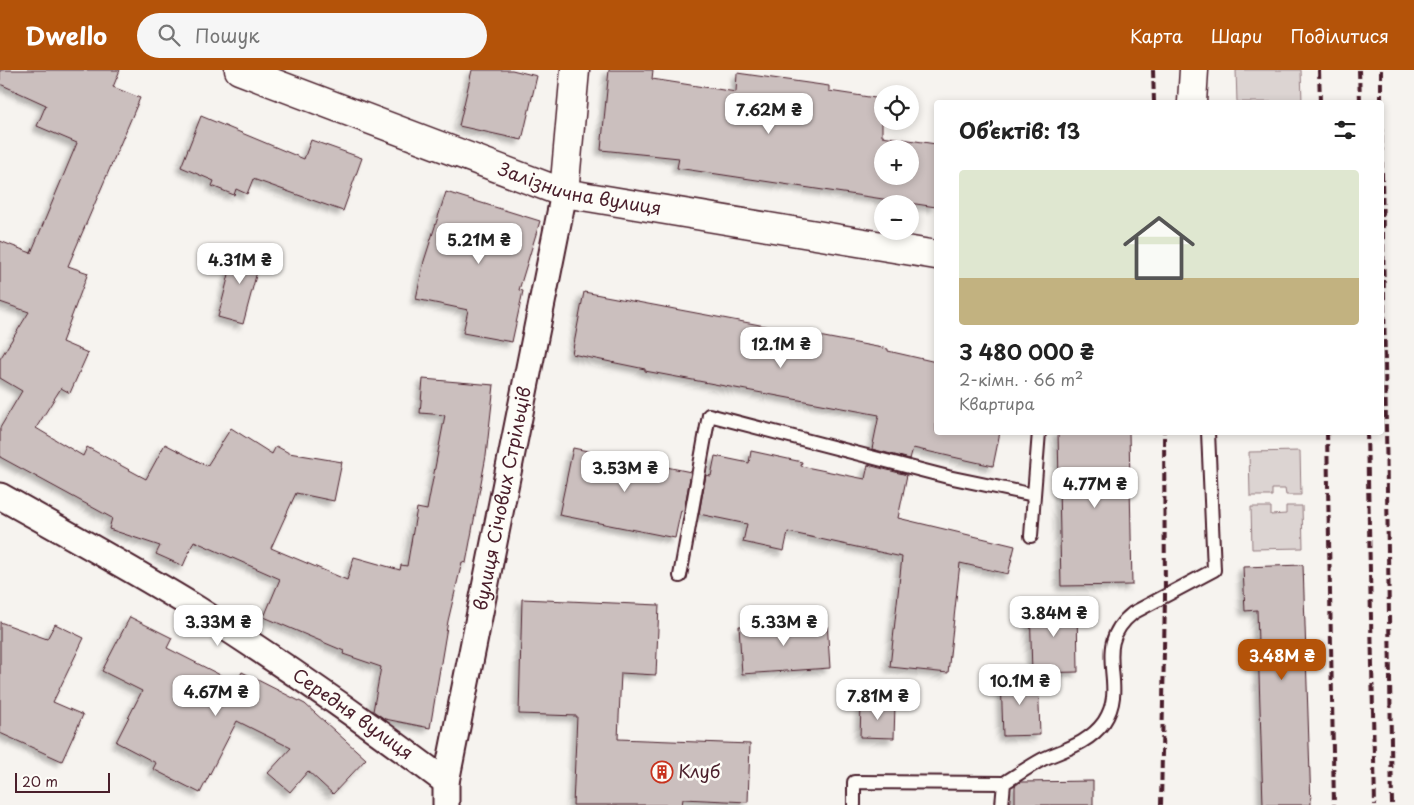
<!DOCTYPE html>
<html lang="uk">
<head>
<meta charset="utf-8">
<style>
  :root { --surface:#fff; --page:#f6f6f6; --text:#222; --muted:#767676; --accent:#b45309 }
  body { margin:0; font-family:"Playpen Sans",sans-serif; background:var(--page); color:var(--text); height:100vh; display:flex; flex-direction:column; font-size:19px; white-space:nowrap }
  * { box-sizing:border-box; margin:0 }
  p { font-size:16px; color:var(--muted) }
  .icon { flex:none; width:28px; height:28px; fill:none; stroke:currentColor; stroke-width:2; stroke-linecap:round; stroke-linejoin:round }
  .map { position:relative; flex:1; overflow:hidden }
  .sheet { position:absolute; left:934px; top:30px; width:450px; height:335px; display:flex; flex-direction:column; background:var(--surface); border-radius:5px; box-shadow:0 2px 8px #0003 }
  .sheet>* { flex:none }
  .controls { position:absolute; left:874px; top:15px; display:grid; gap:10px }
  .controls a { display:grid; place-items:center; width:45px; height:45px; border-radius:50%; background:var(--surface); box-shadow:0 2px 8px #0003; font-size:25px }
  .scale { position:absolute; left:15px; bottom:12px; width:95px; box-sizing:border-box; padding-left:5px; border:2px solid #4a1f2b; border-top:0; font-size:14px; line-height:18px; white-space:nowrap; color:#4a1f2b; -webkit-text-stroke:4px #fdfcf7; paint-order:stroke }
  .price { position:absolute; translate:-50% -42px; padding:0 11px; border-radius:10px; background:#fff; color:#222; font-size:16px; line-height:32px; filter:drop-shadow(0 1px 2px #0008) }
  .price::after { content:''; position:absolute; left:50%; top:30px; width:15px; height:11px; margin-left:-8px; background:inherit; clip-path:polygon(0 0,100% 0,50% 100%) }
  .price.selected { background:var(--accent); color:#fff }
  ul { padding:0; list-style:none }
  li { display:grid; align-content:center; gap:10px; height:265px; padding:0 25px }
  li span { display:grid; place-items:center; height:155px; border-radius:5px; color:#555 }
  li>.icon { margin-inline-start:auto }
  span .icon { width:90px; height:90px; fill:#fffc; stroke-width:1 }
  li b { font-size:21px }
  h2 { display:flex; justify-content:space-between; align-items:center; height:60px; padding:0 25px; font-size:21px }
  header { display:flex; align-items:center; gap:30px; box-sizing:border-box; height:70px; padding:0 25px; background:var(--accent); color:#fff }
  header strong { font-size:24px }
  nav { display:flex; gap:28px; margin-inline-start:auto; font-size:18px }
  .search { width:350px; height:45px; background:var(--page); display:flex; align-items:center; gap:12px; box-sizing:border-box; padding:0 18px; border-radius:28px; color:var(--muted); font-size:19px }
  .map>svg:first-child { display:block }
</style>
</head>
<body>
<header>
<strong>Dwello</strong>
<div class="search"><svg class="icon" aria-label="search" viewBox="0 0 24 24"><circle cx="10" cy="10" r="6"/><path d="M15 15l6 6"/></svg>Пошук</div>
<nav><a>Карта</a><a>Шари</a><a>Поділитися</a></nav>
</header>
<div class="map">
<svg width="1414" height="735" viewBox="0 0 1414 735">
  <defs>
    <filter id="shadow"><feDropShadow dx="-4.5" dy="4.5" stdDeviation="2.5" flood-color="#0004"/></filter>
  </defs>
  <rect width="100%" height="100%" fill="#f6f3ef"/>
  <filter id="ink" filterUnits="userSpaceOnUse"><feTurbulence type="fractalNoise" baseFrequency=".02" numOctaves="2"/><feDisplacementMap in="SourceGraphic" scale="10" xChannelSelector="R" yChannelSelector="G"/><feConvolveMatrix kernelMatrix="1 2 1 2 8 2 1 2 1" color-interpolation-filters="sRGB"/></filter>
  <g filter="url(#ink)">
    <path fill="#dcd4d2" stroke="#937a7e" d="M 1236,0 L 1301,0 L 1302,32 L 1237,32 Z
      M 1300,381 L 1301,425 L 1286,425 L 1285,419 L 1272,419 L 1272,426 L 1250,426 L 1249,382 Z
      M 1286,436 L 1302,436 L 1303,478 L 1252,479 L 1251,437 L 1271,437 L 1271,445 L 1286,444 Z"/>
    <path fill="#cbbfbe" stroke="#4a1f2b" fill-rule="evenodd" filter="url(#shadow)" d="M 0,0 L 120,0 L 113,17 L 140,28 L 68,196 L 88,203 L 62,272 L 88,283 L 70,323 L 61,318 L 36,358 L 83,386 L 87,377 L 146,409 L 165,374 L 207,396 L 231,358 L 272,384 L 276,376 L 289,383 L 342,392 L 334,431 L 296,423 L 271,478 L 347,510 L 354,487 L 400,500 L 401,495 L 407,496 L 417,438 L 427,440 L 445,345 L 420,343 L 423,309 L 494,315 L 486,386 L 466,493 L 462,492 L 448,551 L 430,658 L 385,649 L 373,641 L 381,597 L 343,584 L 344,581 L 264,547 L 280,509 L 194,471 L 183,496 L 156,484 L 160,476 L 109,459 L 112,448 L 0,387 L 0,358 L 22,321 L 0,308 L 0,289 L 29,242 L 0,232 L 0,171 L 31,183 L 77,73 L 37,56 L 46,35 L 0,14 Z
      M 472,0 L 512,0 L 537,6 L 522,70 L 459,56 Z
      M 609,0 L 653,0 L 652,9 L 736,22 L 737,3 L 829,16 L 829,21 L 882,29 L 882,66 L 936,74 L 936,137 L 677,98 L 679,88 L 601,80 ZM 882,79 L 910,79 L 910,106 L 882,106 Z
      M 201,46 L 304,89 L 311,70 L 362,88 L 343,141 L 253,109 L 247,124 L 236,119 L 234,125 L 212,116 L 214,111 L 181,97 Z
      M 446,122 L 540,151 L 519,220 L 523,221 L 512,272 L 463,263 L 468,240 L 416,229 L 424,191 Z
      M 236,177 L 262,183 L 243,254 L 218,247 Z
      M 584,222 L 888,279 L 888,281 L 936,292 L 936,362 L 1000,362 L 993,396 L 913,378 L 910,389 L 872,379 L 879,345 L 645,301 L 645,299 L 572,284 Z
      M 1058,362 L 1129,362 L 1132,515 L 1061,516 Z
      M 573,378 L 691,402 L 684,441 L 681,440 L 675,468 L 559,445 Z
      M 751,381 L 802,392 L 801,396 L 865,409 L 868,395 L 907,405 L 898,448 L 1015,476 L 1008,504 L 960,493 L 948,603 L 890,597 L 902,487 L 788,462 L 784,481 L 743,472 L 747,454 L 699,444 L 706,405 L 711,406 L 715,386 L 749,393 Z
      M 1303,495 L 1311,735 L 1263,735 L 1257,540 L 1245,541 L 1243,497 Z
      M 522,529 L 659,535 L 656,605 L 621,603 L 618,669 L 750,674 L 748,732 L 683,729 L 682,735 L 573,735 L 577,646 L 519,644 Z
      M 1077,533 L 1078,602 L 1032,603 L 1030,534 Z
      M 130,547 L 172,568 L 167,578 L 236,613 L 242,602 L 305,634 L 366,689 L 333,724 L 308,701 L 290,722 L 268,703 L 291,678 L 237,651 L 200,723 L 153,699 L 156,693 L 116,672 L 142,621 L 102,601 Z
      M 827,551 L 830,598 L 742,604 L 739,556 Z
      M 0,552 L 47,569 L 55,554 L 84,568 L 53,632 L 83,645 L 62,691 L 0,663 Z
      M 1038,606 L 1040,665 L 1003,666 L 1001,607 Z
      M 861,635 L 895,635 L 894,668 L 860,667 Z
      M 1093,711 L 1093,735 L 1015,735 L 1015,716 L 1020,712 Z"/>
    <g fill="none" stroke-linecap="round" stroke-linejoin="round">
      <g stroke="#4a1f2b" stroke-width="16">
        <path id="service" d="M 1031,466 L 1034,425
          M 680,506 L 709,345 L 948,407 L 1034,425 L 1039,362
          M 854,735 L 854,712 L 1004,713
          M 1002,735 L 1004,713 C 1017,705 1030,696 1043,689 C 1066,679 1089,673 1104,652 C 1130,613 1089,578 1133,543 L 1214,500 L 1208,362"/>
      </g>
      <g stroke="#4a1f2b" stroke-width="29">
        <g id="minor">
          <path id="s1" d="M 0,426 C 66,463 132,499 197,539 C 282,593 365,651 446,712"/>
          <path id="s2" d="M 446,735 L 446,712 L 564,123"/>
        </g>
      </g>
      <g stroke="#4a1f2b" stroke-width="31">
        <g id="tertiary">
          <path id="s3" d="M 239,0 L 564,123 L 936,185"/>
          <path d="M 1192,32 L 1194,0"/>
          <path d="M 564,123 L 575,0"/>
        </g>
      </g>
      <use href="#service" stroke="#fdfcf7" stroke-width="12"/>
      <use href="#minor" stroke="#fdfcf7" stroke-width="25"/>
      <use href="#tertiary" stroke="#fdfcf7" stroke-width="28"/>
      <path stroke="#4a1f2b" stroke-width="4" stroke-dasharray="8 4" stroke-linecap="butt" d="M 1153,0 L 1154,32
        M 1319,0 L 1320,32
        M 1359,0 L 1360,32
        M 1381,0 L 1381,32
        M 1381,42 L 1392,735
        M 1327,362 L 1334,735
        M 1367,362 L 1375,735
        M 1161,735 L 1165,527 L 1164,362"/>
    </g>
  </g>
  <defs>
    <g id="building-ring" transform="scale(1.125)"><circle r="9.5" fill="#fdfcf7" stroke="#c8321e" stroke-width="1.5"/><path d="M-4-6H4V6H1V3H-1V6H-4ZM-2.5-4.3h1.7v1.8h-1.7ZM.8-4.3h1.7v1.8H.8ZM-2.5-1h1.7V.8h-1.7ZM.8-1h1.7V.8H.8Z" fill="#c8321e"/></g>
  </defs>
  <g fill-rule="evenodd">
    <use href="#building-ring" x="662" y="702"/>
  </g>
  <g text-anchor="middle" stroke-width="5" stroke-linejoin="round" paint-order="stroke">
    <g font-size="18" fill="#4a1f2b" stroke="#fdfcf7">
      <text dy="6" stroke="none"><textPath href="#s3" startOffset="362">Залізнична вулиця</textPath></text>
      <text dy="6" stroke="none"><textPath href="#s2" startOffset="312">вулиця Січових Стрільців</textPath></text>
      <text dy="6" stroke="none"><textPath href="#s1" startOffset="415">Середня вулиця</textPath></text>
    </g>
    <g font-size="18" fill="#4a1f2b" stroke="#fdfcf7" text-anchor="start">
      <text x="678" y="708">Клуб</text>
    </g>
  </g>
</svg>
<div class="controls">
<a><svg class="icon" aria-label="locate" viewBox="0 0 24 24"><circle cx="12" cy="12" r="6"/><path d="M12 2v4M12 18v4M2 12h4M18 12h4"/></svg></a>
<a>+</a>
<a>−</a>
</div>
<div class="scale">20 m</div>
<b class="price" style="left:769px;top:65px">7.62M ₴</b>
<b class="price" style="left:479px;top:195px">5.21M ₴</b>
<b class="price" style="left:240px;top:215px">4.31M ₴</b>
<b class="price" style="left:781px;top:299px">12.1M ₴</b>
<b class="price" style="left:625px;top:423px">3.53M ₴</b>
<b class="price" style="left:1095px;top:439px">4.77M ₴</b>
<b class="price" style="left:1054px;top:568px">3.84M ₴</b>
<b class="price" style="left:218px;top:577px">3.33M ₴</b>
<b class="price" style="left:784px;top:577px">5.33M ₴</b>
<b class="price selected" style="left:1282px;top:611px">3.48M ₴</b>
<b class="price" style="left:1020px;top:636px">10.1M ₴</b>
<b class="price" style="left:216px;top:647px">4.67M ₴</b>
<b class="price" style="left:878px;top:651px">7.81M ₴</b>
<section class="sheet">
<h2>Об’єктів: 13<svg class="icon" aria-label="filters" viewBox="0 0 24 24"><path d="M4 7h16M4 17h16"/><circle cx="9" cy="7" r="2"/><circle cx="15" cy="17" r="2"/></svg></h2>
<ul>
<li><span style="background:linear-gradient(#dfe7d0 70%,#c2b280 0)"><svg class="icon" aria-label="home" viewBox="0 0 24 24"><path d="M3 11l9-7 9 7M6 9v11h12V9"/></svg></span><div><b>3 480 000 ₴</b><p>2-кімн. · 66 m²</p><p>Квартира</p></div></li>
</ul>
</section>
</div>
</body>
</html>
